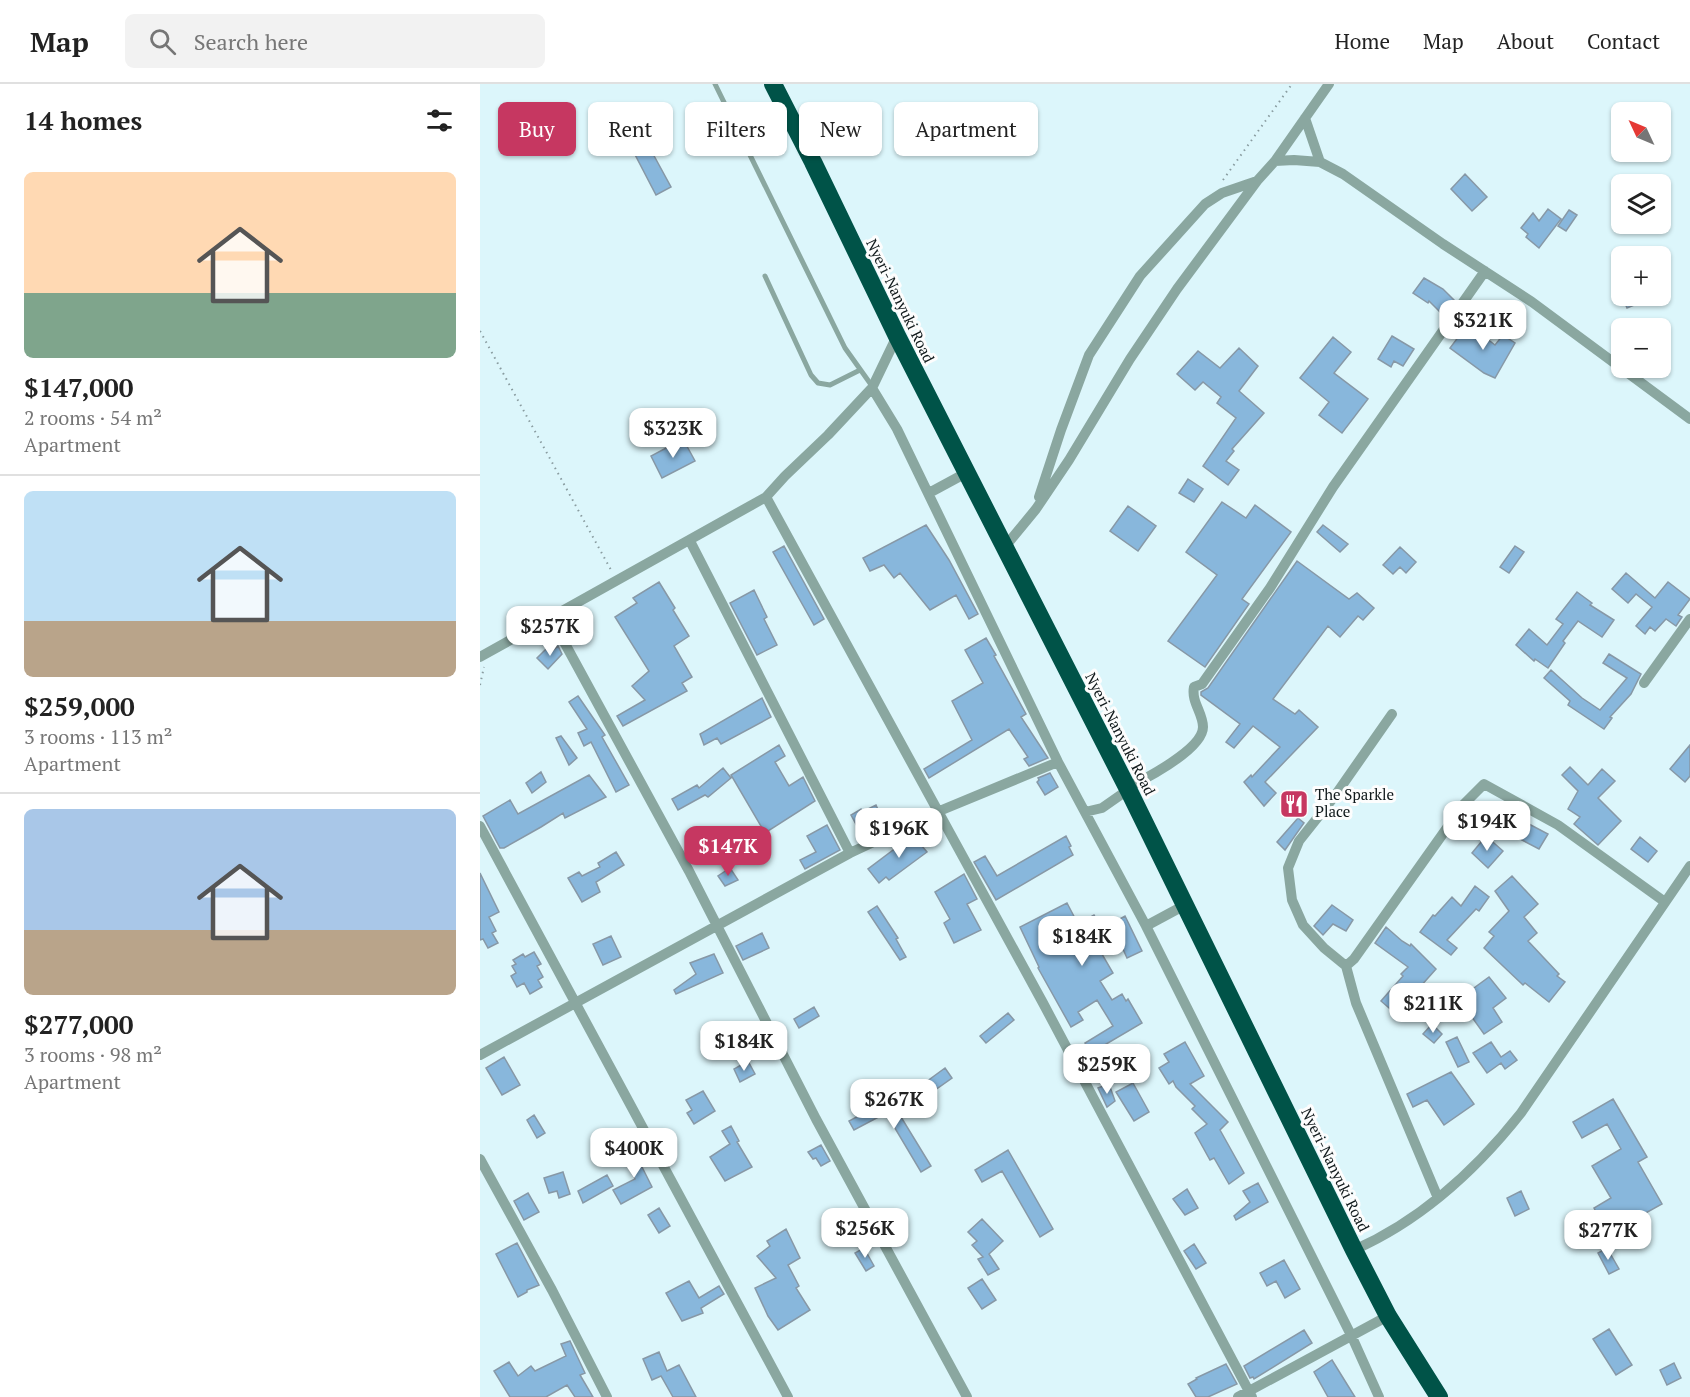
<!DOCTYPE html>
<html lang="en">
<head>
<meta charset="utf-8">
<style>
  :root { --surface:#fff; --page:#f2f2f2; --text:#222; --muted:#767676; --line:#e0e0e0; --accent:#c63761 }
  body { margin:0; font-family:"PT Serif",serif; background:var(--page); color:var(--text); height:100vh; display:flex; flex-direction:column; font-size:22px; white-space:nowrap }
  * { box-sizing:border-box; margin:0 }
  p { font-size:20px; color:var(--muted) }
  .icon { flex:none; width:33px; height:33px; fill:none; stroke:currentColor; stroke-width:2; stroke-linecap:round; stroke-linejoin:round }
  .map { position:relative; flex:1; overflow:hidden }
  .side { display:flex; flex-direction:column; background:var(--surface); width:480px }
  .side>* { flex:none }
  .banner { position:absolute; left:18px; top:18px; width:570px; height:54px; display:flex; gap:12px }
  .needle { width:39px; rotate:314deg }
  .buttons { position:absolute; left:1131px; top:18px; display:grid; gap:12px }
  .buttons a { display:grid; place-items:center; width:60px; height:60px; border-radius:9px; background:var(--surface); box-shadow:0 2px 4px #0004; font-size:30px }
  .price { position:absolute; translate:-50% -51px; padding:0 14px; border-radius:12px; background:#fff; color:#222; font-size:20px; line-height:39px; filter:drop-shadow(0 2px 3px #0008) }
  .price::after { content:''; position:absolute; left:50%; top:36px; width:18px; height:14px; margin-left:-9px; background:inherit; clip-path:polygon(0 0,100% 0,50% 100%) }
  .price.current { background:var(--accent); color:#fff }
  ul { padding:0; list-style:none }
  li { display:grid; align-content:center; gap:12px; height:318px; padding:0 24px }
  li+li { border-top:2px solid var(--line) }
  li span { display:grid; place-items:center; height:186px; border-radius:9px; color:#555 }
  li>.icon { margin-inline-start:auto }
  span .icon { width:108px; height:108px; fill:#fffc; stroke-width:1 }
  li b { font-size:26px }
  h2 { display:flex; justify-content:space-between; align-items:center; height:72px; padding:0 24px; font-size:26px }
  .tag { padding:0 21px; border-radius:9px; background:var(--surface); box-shadow:0 2px 4px #0004; font-size:21px; line-height:54px }
  .tag.current { background:var(--accent); color:#fff }
  header { display:flex; align-items:center; gap:36px; box-sizing:border-box; height:84px; padding:0 30px; background:var(--surface); border-bottom:2px solid var(--line) }
  header strong { font-size:28px }
  nav { display:flex; gap:33px; margin-inline-start:auto; font-size:21px }
  .search { width:420px; height:54px; background:var(--page); display:flex; align-items:center; gap:15px; box-sizing:border-box; padding:0 21px; border-radius:9px; color:var(--muted); font-size:22px }
  main { display:flex; flex:1; min-height:0 }
  .map>svg:first-child { display:block }
</style>
</head>
<body>
<header>
<strong>Map</strong>
<div class="search"><svg class="icon" aria-label="search" viewBox="0 0 24 24"><circle cx="10" cy="10" r="6"/><path d="M15 15l6 6"/></svg>Search here</div>
<nav><a>Home</a><a>Map</a><a>About</a><a>Contact</a></nav>
</header>
<main>
<section class="side">
<h2>14 homes<svg class="icon" aria-label="filters" viewBox="0 0 24 24"><path d="M4 7h16M4 17h16"/><circle cx="9" cy="7" r="2"/><circle cx="15" cy="17" r="2"/></svg></h2>
<ul>
<li><span style="background:linear-gradient(#ffd9b3 65%,#7fa58c 0)"><svg class="icon" aria-label="home" viewBox="0 0 24 24"><path d="M3 11l9-7 9 7M6 9v11h12V9"/></svg></span><div><b>$147,000</b><p>2 rooms · 54 m²</p><p>Apartment</p></div></li>
<li><span style="background:linear-gradient(#bfe0f5 70%,#b9a48a 0)"><svg class="icon" aria-label="home" viewBox="0 0 24 24"><path d="M3 11l9-7 9 7M6 9v11h12V9"/></svg></span><div><b>$259,000</b><p>3 rooms · 113 m²</p><p>Apartment</p></div></li>
<li><span style="background:linear-gradient(#a9c7e8 65%,#b9a48a 0)"><svg class="icon" aria-label="home" viewBox="0 0 24 24"><path d="M3 11l9-7 9 7M6 9v11h12V9"/></svg></span><div><b>$277,000</b><p>3 rooms · 98 m²</p><p>Apartment</p></div></li>
</ul>
</section>
<div class="map">
<svg width="1210" height="1313" viewBox="0 0 1210 1313">
  <rect width="100%" height="100%" fill="#dcf6fb"/>
  <path fill="#88b7dc" stroke="#8798a6" stroke-width="1.5" d="M 180,45 L 188,59 L 172,68 L 191,103 L 176,111 L 150,61 Z
    M 985,90 L 1007,113 L 992,127 L 971,105 Z
    M 1068,125 L 1081,135 L 1059,164 L 1046,153 L 1048,150 L 1041,144 L 1053,129 L 1059,137 Z
    M 1089,126 L 1097,131 L 1086,147 L 1078,142 Z
    M 944,194 L 963,205 L 974,216 L 961,229 L 949,217 L 948,219 L 933,209 Z
    M 1142,212 L 1176,212 L 1147,224 Z
    M 988,240 L 1015,261 L 1023,251 L 1035,259 L 1015,294 L 1004,289 L 970,264 Z
    M 912,252 L 934,265 L 923,282 L 914,277 L 911,283 L 898,275 Z
    M 853,253 L 871,268 L 854,289 L 888,315 L 862,349 L 839,331 L 849,318 L 820,294 Z
    M 759,264 L 778,282 L 759,307 L 784,329 L 752,365 L 754,367 L 746,377 L 759,386 L 748,401 L 723,382 L 756,334 L 737,319 L 741,313 L 723,298 L 715,306 L 697,290 L 718,267 L 740,284 Z
    M 203,355 L 215,377 L 182,394 L 171,372 Z
    M 708,395 L 723,405 L 714,418 L 699,409 Z
    M 742,418 L 766,434 L 775,421 L 811,448 L 762,515 L 769,520 L 725,583 L 688,557 L 737,491 L 706,468 Z
    M 648,422 L 676,442 L 658,467 L 630,447 Z
    M 446,441 L 469,476 L 498,530 L 489,535 L 476,511 L 450,526 L 420,489 L 414,494 L 404,481 L 390,487 L 383,474 Z
    M 843,441 L 868,460 L 860,468 L 837,448 Z
    M 304,462 L 344,535 L 334,541 L 293,468 Z
    M 1035,462 L 1044,468 L 1029,489 L 1020,483 Z
    M 920,463 L 936,478 L 926,489 L 920,483 L 913,490 L 903,481 Z
    M 817,477 L 869,515 L 877,509 L 894,524 L 883,536 L 878,532 L 860,553 L 848,542 L 793,615 L 815,630 L 819,626 L 838,643 L 785,698 L 796,709 L 784,722 L 764,698 L 771,691 L 772,693 L 800,663 L 773,642 L 754,664 L 746,658 L 760,640 L 721,611 L 721,608 L 728,604 Z
    M 1146,489 L 1175,514 L 1188,498 L 1210,515 L 1198,531 L 1202,533 L 1196,542 L 1186,535 L 1175,547 L 1170,543 L 1165,550 L 1156,542 L 1172,523 L 1156,510 L 1148,519 L 1132,505 Z
    M 179,498 L 195,524 L 193,526 L 209,552 L 194,562 L 212,593 L 202,599 L 207,607 L 143,642 L 137,632 L 165,616 L 152,602 L 169,587 L 135,533 L 157,519 L 153,514 Z
    M 274,506 L 287,533 L 284,535 L 297,561 L 277,571 L 250,519 Z
    M 1097,508 L 1112,519 L 1110,521 L 1134,536 L 1122,553 L 1098,537 L 1083,557 L 1085,559 L 1068,584 L 1055,575 L 1054,577 L 1036,561 L 1049,545 L 1067,561 L 1083,540 L 1076,535 Z
    M 506,554 L 516,571 L 514,572 L 546,630 L 541,633 L 568,674 L 549,682 L 544,675 L 548,673 L 529,645 L 449,694 L 444,685 L 492,656 L 472,617 L 503,599 L 485,566 Z
    M 78,562 L 82,570 L 68,585 L 57,574 L 66,565 L 70,569 Z
    M 1129,570 L 1161,590 L 1151,610 L 1130,633 L 1132,634 L 1124,645 L 1088,621 L 1090,617 L 1064,594 L 1071,586 L 1102,614 L 1120,626 L 1147,594 L 1123,579 Z
    M 98,612 L 125,651 L 122,653 L 149,701 L 136,708 L 111,658 L 104,662 L 98,649 L 107,645 L 89,618 Z
    M 282,614 L 291,633 L 241,660 L 237,654 L 224,661 L 220,650 Z
    M 81,652 L 97,674 L 89,681 L 76,654 Z
    M 299,661 L 305,672 L 295,678 L 309,702 L 323,693 L 335,717 L 285,749 L 251,691 Z
    M 1210,661 L 1210,692 L 1205,698 L 1190,685 Z
    M 1090,683 L 1108,701 L 1122,685 L 1135,697 L 1118,714 L 1141,737 L 1118,761 L 1094,740 L 1100,733 L 1088,725 L 1098,707 L 1082,691 Z
    M 243,684 L 251,694 L 228,713 L 225,711 L 198,726 L 192,715 L 217,701 L 219,704 Z
    M 61,688 L 66,698 L 52,709 L 46,699 Z
    M 570,689 L 578,703 L 565,711 L 557,698 L 559,696 L 558,694 Z
    M 109,691 L 126,713 L 85,734 L 83,729 L 61,743 L 24,764 L 20,764 L 3,732 L 30,716 L 38,730 Z
    M 396,721 L 402,735 L 405,734 L 409,742 L 391,751 L 385,740 L 378,744 L 371,731 L 381,725 L 382,728 Z
    M 1014,723 L 1026,734 L 1018,743 L 1003,735 Z
    M 818,734 L 824,739 L 805,766 L 797,758 Z
    M 1047,739 L 1068,750 L 1059,765 L 1038,754 Z
    M 347,741 L 360,766 L 325,785 L 320,776 L 336,768 L 327,752 Z
    M 437,748 L 444,758 L 441,761 L 447,768 L 409,796 L 406,793 L 399,799 L 388,785 Z
    M 586,752 L 591,762 L 589,763 L 593,771 L 516,816 L 494,778 L 505,772 L 517,792 Z
    M 1006,752 L 1023,767 L 1008,784 L 992,769 Z
    M 1160,753 L 1177,767 L 1168,778 L 1151,765 Z
    M 136,768 L 144,781 L 116,798 L 120,808 L 102,818 L 88,794 L 99,788 L 102,792 L 120,783 L 118,779 Z
    M 250,784 L 258,796 L 245,802 L 238,792 Z
    M 0,789 L 19,828 L 9,833 L 16,847 L 12,849 L 18,859 L 8,864 L 3,855 L 0,856 Z
    M 484,790 L 497,815 L 487,820 L 501,846 L 474,859 L 464,839 L 470,835 L 455,808 Z
    M 1032,792 L 1058,820 L 1044,833 L 1057,849 L 1048,857 L 1079,890 L 1077,892 L 1085,898 L 1069,918 L 1045,899 L 1043,901 L 1004,864 L 1014,852 L 1009,848 L 1029,827 L 1015,807 Z
    M 995,802 L 1009,813 L 999,827 L 996,825 L 967,856 L 977,864 L 971,871 L 940,848 L 953,831 L 955,832 L 972,813 L 981,822 Z
    M 587,819 L 598,840 L 614,831 L 622,845 L 645,832 L 662,867 L 647,874 L 638,854 L 619,865 L 633,889 L 620,897 L 632,916 L 642,910 L 646,917 L 648,915 L 662,939 L 611,969 L 605,959 L 633,942 L 617,916 L 598,928 L 603,936 L 591,943 L 558,884 L 559,883 L 540,843 Z
    M 852,821 L 873,836 L 866,847 L 853,840 L 843,851 L 834,842 Z
    M 397,822 L 418,854 L 416,855 L 426,873 L 420,876 L 388,828 Z
    M 906,843 L 922,857 L 930,862 L 931,860 L 956,885 L 916,930 L 901,917 L 923,892 L 921,890 L 928,883 L 895,859 Z
    M 282,849 L 289,864 L 263,876 L 256,862 Z
    M 131,852 L 141,873 L 123,881 L 113,860 Z
    M 54,868 L 61,880 L 57,882 L 63,893 L 58,896 L 62,903 L 50,910 L 44,899 L 37,903 L 31,892 L 36,889 L 32,882 L 36,880 L 33,876 L 43,870 L 45,873 Z
    M 234,870 L 243,889 L 196,910 L 194,906 L 216,890 L 210,879 Z
    M 1009,893 L 1026,914 L 1013,924 L 1022,938 L 1004,950 L 979,915 Z
    M 334,923 L 339,932 L 319,944 L 314,935 Z
    M 528,929 L 534,936 L 506,959 L 500,952 Z
    M 952,940 L 962,950 L 954,959 L 943,950 Z
    M 977,953 L 989,978 L 978,983 L 966,958 Z
    M 705,958 L 724,992 L 710,1000 L 748,1038 L 740,1046 L 764,1089 L 749,1100 L 734,1074 L 730,1076 L 715,1049 L 727,1040 L 712,1025 L 715,1022 L 696,1003 L 693,997 L 689,1000 L 679,984 L 689,978 L 684,970 Z
    M 1011,958 L 1021,973 L 1030,967 L 1037,976 L 1025,985 L 1021,979 L 1007,989 L 993,969 Z
    M 24,973 L 40,1001 L 22,1011 L 6,984 Z
    M 268,977 L 275,990 L 260,998 L 254,985 Z
    M 465,984 L 472,994 L 451,1009 L 455,1015 L 440,1026 L 426,1008 L 438,1001 L 439,1003 Z
    M 971,988 L 994,1020 L 964,1041 L 947,1016 L 933,1023 L 927,1010 Z
    M 653,999 L 669,1028 L 654,1037 L 636,1008 Z
    M 629,1000 L 635,1017 L 627,1023 L 618,1004 Z
    M 223,1007 L 235,1027 L 214,1040 L 207,1029 L 212,1026 L 206,1016 Z
    M 410,1015 L 451,1082 L 441,1088 L 406,1029 L 374,1046 L 369,1037 Z
    M 1133,1015 L 1167,1073 L 1158,1078 L 1182,1120 L 1128,1150 L 1114,1124 L 1131,1114 L 1112,1082 L 1141,1065 L 1127,1040 L 1102,1054 L 1093,1038 Z
    M 54,1031 L 65,1049 L 57,1054 L 47,1036 Z
    M 251,1042 L 259,1057 L 257,1058 L 272,1083 L 245,1097 L 230,1073 L 250,1060 L 242,1047 Z
    M 341,1061 L 350,1077 L 341,1082 L 336,1074 L 333,1075 L 328,1068 Z
    M 163,1065 L 168,1074 L 160,1079 L 172,1103 L 141,1120 L 133,1106 L 155,1095 L 144,1075 Z
    M 528,1066 L 573,1145 L 560,1153 L 522,1087 L 502,1098 L 495,1086 Z
    M 83,1088 L 90,1110 L 79,1114 L 77,1107 L 69,1109 L 64,1094 Z
    M 127,1091 L 133,1102 L 103,1119 L 98,1107 Z
    M 778,1099 L 788,1118 L 756,1136 L 754,1132 L 770,1118 L 763,1107 Z
    M 707,1105 L 718,1124 L 705,1131 L 693,1115 Z
    M 1041,1107 L 1049,1125 L 1035,1132 L 1027,1114 Z
    M 48,1109 L 59,1128 L 44,1136 L 34,1117 Z
    M 179,1124 L 190,1142 L 179,1149 L 168,1131 Z
    M 502,1135 L 523,1157 L 509,1170 L 519,1185 L 508,1191 L 498,1175 L 503,1173 L 492,1161 L 497,1157 L 488,1148 Z
    M 306,1145 L 320,1174 L 308,1181 L 319,1202 L 316,1204 L 330,1226 L 298,1246 L 288,1232 L 275,1204 L 296,1194 L 277,1172 L 290,1162 L 287,1157 Z
    M 37,1159 L 59,1201 L 47,1206 L 47,1208 L 38,1213 L 16,1170 Z
    M 714,1160 L 726,1179 L 716,1185 L 704,1167 Z
    M 384,1164 L 394,1182 L 386,1187 L 375,1169 Z
    M 1127,1164 L 1139,1185 L 1129,1190 L 1118,1169 Z
    M 804,1176 L 820,1205 L 805,1214 L 796,1197 L 787,1202 L 780,1189 Z
    M 502,1195 L 516,1216 L 502,1225 L 488,1204 Z
    M 209,1197 L 219,1214 L 239,1202 L 244,1210 L 221,1224 L 223,1229 L 202,1237 L 186,1209 Z
    M 1129,1245 L 1152,1281 L 1136,1291 L 1113,1255 Z
    M 824,1246 L 832,1259 L 774,1295 L 773,1293 L 770,1294 L 764,1282 Z
    M 90,1257 L 105,1289 L 100,1291 L 113,1313 L 95,1313 L 87,1301 L 66,1313 L 30,1313 L 14,1287 L 29,1278 L 38,1292 L 51,1282 L 55,1287 L 86,1272 L 81,1260 Z
    M 179,1268 L 187,1287 L 199,1281 L 216,1313 L 193,1313 L 181,1292 L 172,1296 L 163,1275 Z
    M 852,1276 L 865,1297 L 875,1313 L 848,1313 L 834,1288 Z
    M 1194,1279 L 1201,1294 L 1187,1301 L 1180,1286 Z
    M 746,1280 L 757,1300 L 728,1313 L 716,1313 L 708,1300 L 717,1295 L 716,1294 Z"/>
  <g fill="none" stroke-linecap="round" stroke-linejoin="round">
    <path stroke="#899ca0" stroke-width="2" stroke-dasharray="1.5 4.5" stroke-linecap="butt" d="M 743,96 L 812,0
      M 0,247 L 131,486
      M 0,601 L 4,583"/>
    <path stroke="#8aa7a0" stroke-width="5" d="M 235,0 L 365,264 L 392,302
      M 285,192 L 331,291 L 338,299 L 350,301 L 380,286"/>
    <path stroke="#8aa7a0" stroke-width="10" d="M 825,34 L 840,78
      M 795,77 L 814,76 L 840,78 L 863,90 L 963,160 L 1052,218 L 1210,335
      M 392,304 L 417,345 L 578,678 L 666,842 L 872,1253 L 899,1313
      M 449,409 L 486,389
      M 286,413 L 563,919 L 772,1313
      M 559,413 L 581,346 L 609,271 L 660,192 L 725,120 L 742,109 L 777,97
      M 210,457 L 370,769
      M 524,464 L 556,425 L 589,376 L 650,275 L 697,205 L 777,97 L 795,77 L 849,0
      M 71,534 L 209,787 L 336,1035 L 487,1313
      M 0,573 L 286,413 L 305,392 L 348,351 L 392,304 L 417,252
      M 1164,599 L 1210,535
      M 912,630 L 854,713 L 819,757 L 808,784 L 812,816 L 823,841 L 844,864 L 866,882 L 876,919 L 958,1114
      M 647,704 C 665,695 723,665 723,643 C 723,629 711,618 714,603 L 722,600 L 790,504 L 853,403 L 1005,187
      M 605,728 L 622,724 L 652,703
      M 0,742 L 308,1313
      M 666,842 L 705,821
      M 866,882 L 874,875 L 984,720 L 1004,700 L 1078,741 L 1185,818
      M 0,971 L 370,769 L 457,728 L 578,678
      M 0,1075 L 72,1206 L 127,1313
      M 874,1166 C 942,1136 996,1086 1041,1029 L 1210,782
      M 758,1313 L 908,1232"/>
    <path stroke="#005348" stroke-width="18" d="M 293,0 L 333,78 L 417,252 L 649,707 L 874,1166 L 908,1232 L 959,1313"/>
  </g>
  <defs>
    <g id="restaurant-square" transform="scale(1.5)"><rect x="-9" y="-9" width="18" height="18" rx="4" fill="#c63761" stroke="#fdfdfd"/><path d="M-5-6h1v4h1v-4h1v4h1v-4h1v5L-1.5 .5V6h-2V.5L-5-1ZM5-6V6H3V1.5H1.5Q1.5-4 5-6Z" fill="#fff"/></g>
  </defs>
  <g fill-rule="evenodd">
    <use href="#restaurant-square" x="814" y="720"/>
  </g>
  <g text-anchor="middle" stroke-width="6" stroke-linejoin="round" paint-order="stroke">
    <g font-size="15" fill="#0f181a" stroke="#fdfdfd">
      <text transform="translate(420 217) rotate(64)" y="5">Nyeri-Nanyuki Road</text>
      <text transform="translate(640 650) rotate(63)" y="5">Nyeri-Nanyuki Road</text>
      <text transform="translate(855 1086) rotate(64)" y="5">Nyeri-Nanyuki Road</text>
    </g>
    <g font-size="15" fill="#0f181a" stroke="#fdfdfd" text-anchor="start">
      <text x="835" y="716">The Sparkle<tspan x="835" dy="17">Place</tspan></text>
    </g>
  </g>
</svg>
<div class="buttons">
<a><svg class="needle" viewBox="-14 -14 28 28"><path d="M0-13l5 13h-10z" fill="#e53935"/><path d="M0 13l5-13h-10z" fill="#767676"/></svg></a>
<a><svg class="icon" aria-label="layers" viewBox="0 0 24 24"><path d="M12 4l9 5-9 5-9-5zM3 14l9 5 9-5"/></svg></a>
<a>+</a>
<a>−</a>
</div>
<b class="price" style="left:1003px;top:267px">$321K</b>
<b class="price" style="left:193px;top:375px">$323K</b>
<b class="price" style="left:70px;top:573px">$257K</b>
<b class="price" style="left:1007px;top:768px">$194K</b>
<b class="price" style="left:419px;top:775px">$196K</b>
<b class="price current" style="left:248px;top:793px">$147K</b>
<b class="price" style="left:602px;top:883px">$184K</b>
<b class="price" style="left:953px;top:950px">$211K</b>
<b class="price" style="left:264px;top:988px">$184K</b>
<b class="price" style="left:627px;top:1011px">$259K</b>
<b class="price" style="left:414px;top:1046px">$267K</b>
<b class="price" style="left:154px;top:1095px">$400K</b>
<b class="price" style="left:385px;top:1175px">$256K</b>
<b class="price" style="left:1128px;top:1177px">$277K</b>
<div class="banner">
<a class="tag current">Buy</a>
<a class="tag">Rent</a>
<a class="tag">Filters</a>
<a class="tag">New</a>
<a class="tag">Apartment</a>
</div>
</div>
</main>
</body>
</html>
